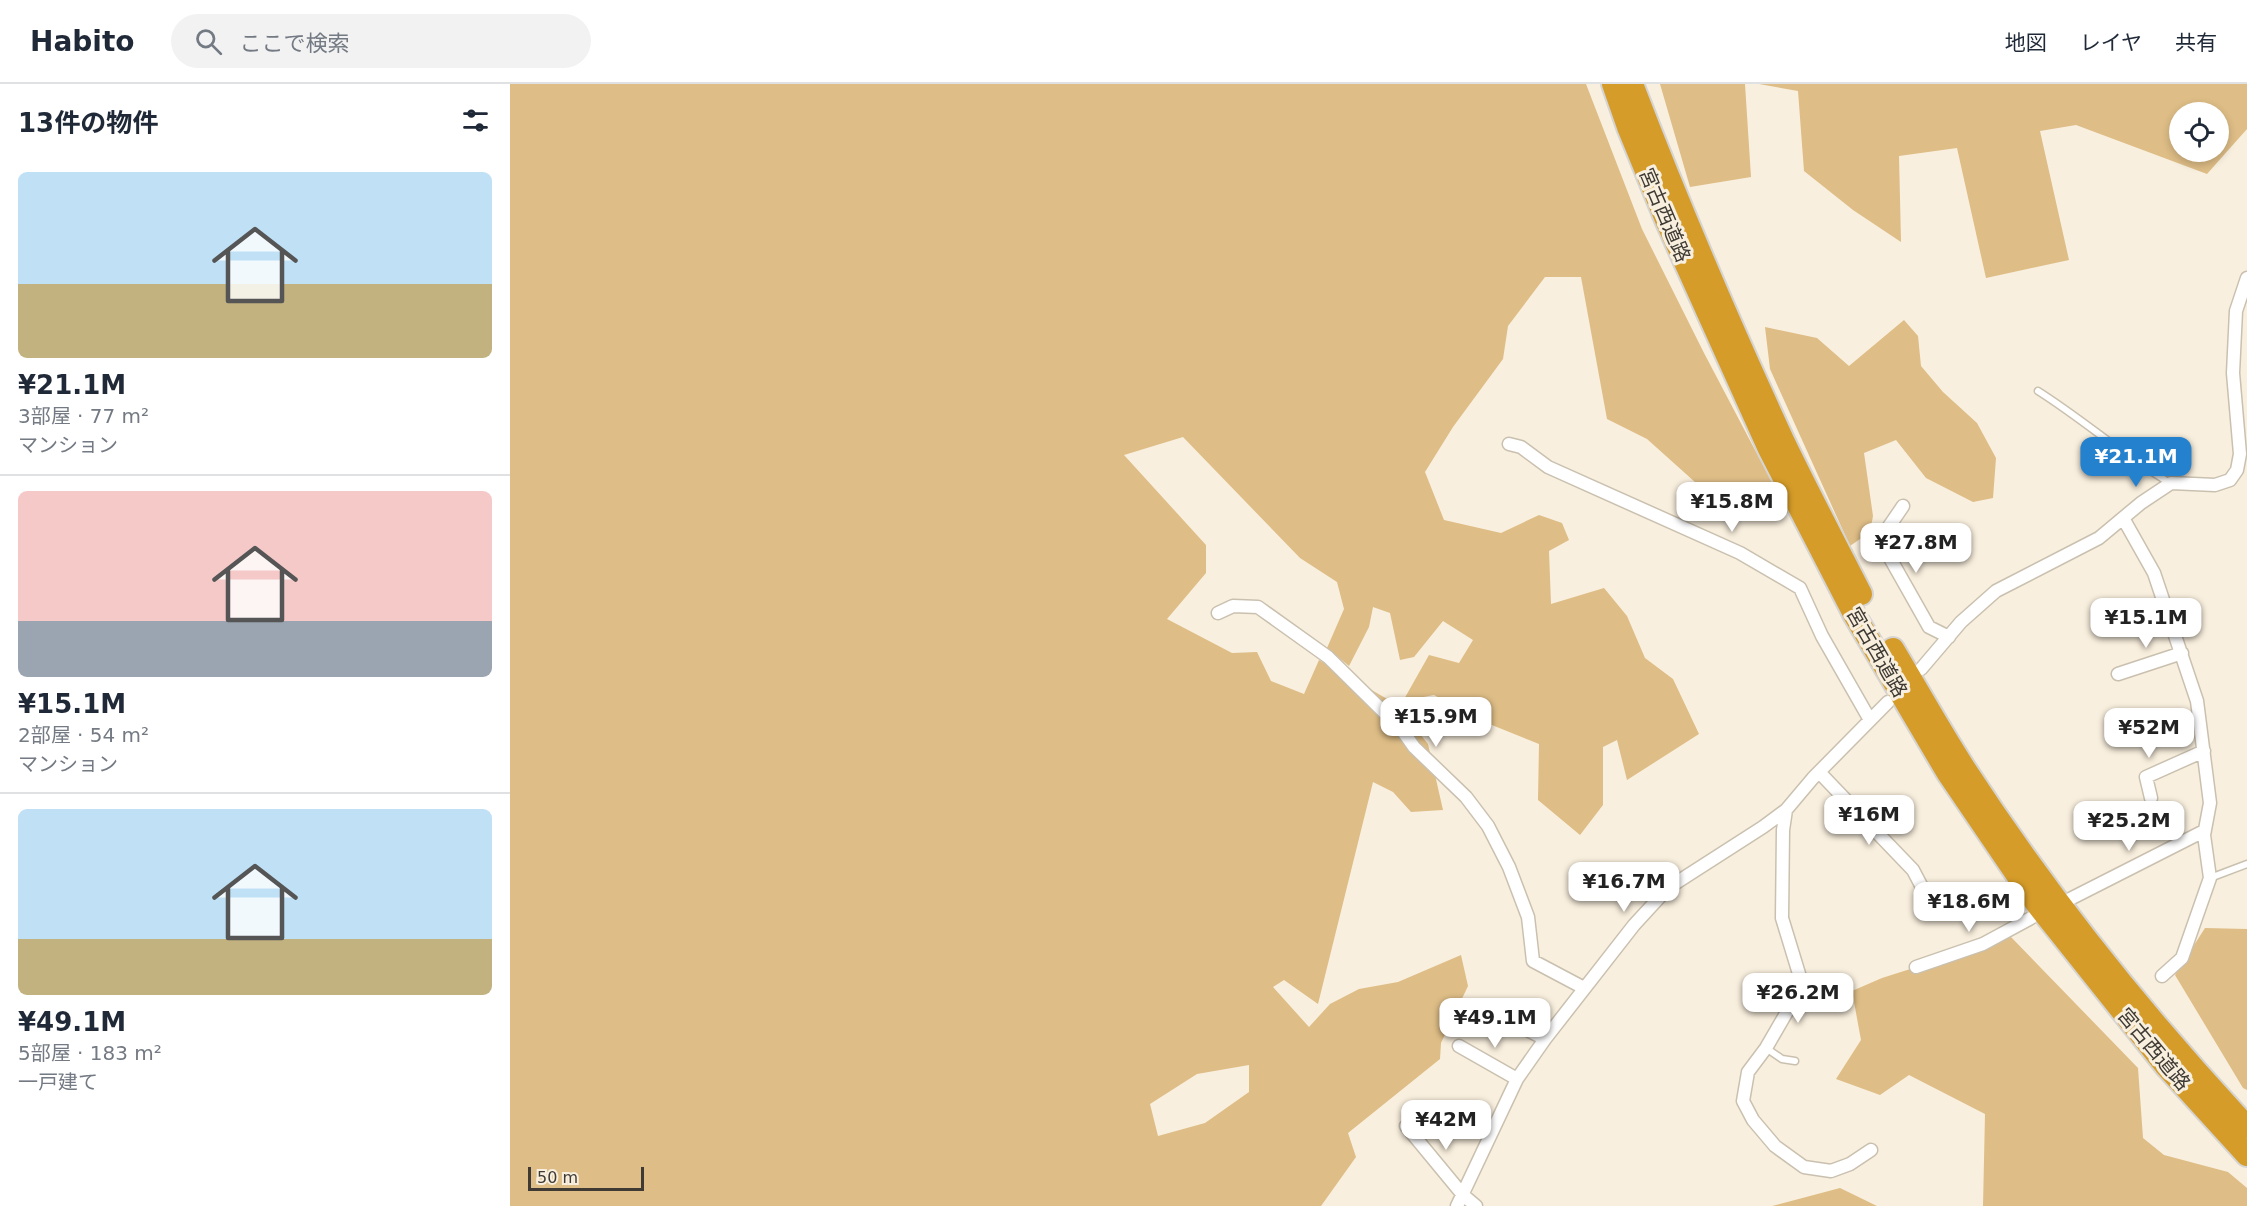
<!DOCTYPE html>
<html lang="ja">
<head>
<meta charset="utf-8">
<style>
  :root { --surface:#fff; --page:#f2f2f3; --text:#1f2937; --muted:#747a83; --line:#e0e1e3; --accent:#2381cd }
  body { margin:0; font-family:"DejaVu Sans","Noto Sans JP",sans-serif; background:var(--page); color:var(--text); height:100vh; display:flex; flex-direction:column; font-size:22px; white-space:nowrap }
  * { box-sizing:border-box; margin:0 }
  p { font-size:20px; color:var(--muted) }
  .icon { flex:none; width:33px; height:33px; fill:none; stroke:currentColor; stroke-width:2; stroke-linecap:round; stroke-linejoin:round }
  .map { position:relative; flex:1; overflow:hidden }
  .side { display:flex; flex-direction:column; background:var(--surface); width:510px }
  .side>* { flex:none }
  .tools { position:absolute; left:1659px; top:18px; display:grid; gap:12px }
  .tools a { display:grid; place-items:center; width:60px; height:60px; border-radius:50%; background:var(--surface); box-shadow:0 3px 9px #0003; font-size:30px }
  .scale { position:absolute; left:18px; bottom:15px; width:116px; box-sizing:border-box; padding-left:6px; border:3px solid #3f3b34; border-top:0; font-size:16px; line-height:21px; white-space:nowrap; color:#3f3b34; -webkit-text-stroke:4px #f9efde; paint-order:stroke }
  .price { position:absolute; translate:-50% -51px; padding:0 14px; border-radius:12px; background:#fff; color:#222; font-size:20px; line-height:39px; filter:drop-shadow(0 2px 3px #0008) }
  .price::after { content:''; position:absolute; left:50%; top:36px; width:18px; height:14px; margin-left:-9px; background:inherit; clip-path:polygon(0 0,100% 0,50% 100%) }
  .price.selected { background:var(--accent); color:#fff }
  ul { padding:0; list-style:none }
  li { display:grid; align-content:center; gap:12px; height:318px; padding:0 18px }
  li+li { border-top:2px solid var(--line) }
  li span { display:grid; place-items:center; height:186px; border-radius:9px; color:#555 }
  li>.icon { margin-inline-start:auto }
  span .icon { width:108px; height:108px; fill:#fffc; stroke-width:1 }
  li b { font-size:26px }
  h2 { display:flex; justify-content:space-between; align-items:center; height:72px; padding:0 18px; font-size:26px }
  header { display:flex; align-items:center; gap:36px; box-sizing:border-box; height:84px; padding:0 30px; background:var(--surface); border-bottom:2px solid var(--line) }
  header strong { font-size:28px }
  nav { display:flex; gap:33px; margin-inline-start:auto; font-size:21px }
  .search { width:420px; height:54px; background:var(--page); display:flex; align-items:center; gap:15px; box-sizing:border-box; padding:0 21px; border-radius:33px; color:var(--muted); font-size:22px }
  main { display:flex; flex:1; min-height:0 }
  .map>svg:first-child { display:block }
</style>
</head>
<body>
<header>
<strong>Habito</strong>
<div class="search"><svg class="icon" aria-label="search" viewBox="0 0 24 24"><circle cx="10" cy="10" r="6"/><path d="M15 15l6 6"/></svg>ここで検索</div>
<nav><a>地図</a><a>レイヤ</a><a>共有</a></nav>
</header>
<main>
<section class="side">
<h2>13件の物件<svg class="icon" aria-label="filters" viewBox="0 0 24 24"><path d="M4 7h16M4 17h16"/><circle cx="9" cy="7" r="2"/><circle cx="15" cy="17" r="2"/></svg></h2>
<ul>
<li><span style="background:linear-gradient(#bfe0f5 60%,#c2b280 0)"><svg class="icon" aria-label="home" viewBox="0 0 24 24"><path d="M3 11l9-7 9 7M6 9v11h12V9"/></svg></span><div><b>¥21.1M</b><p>3部屋 · 77 m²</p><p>マンション</p></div></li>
<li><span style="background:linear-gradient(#f6c9c9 70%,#9aa5b1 0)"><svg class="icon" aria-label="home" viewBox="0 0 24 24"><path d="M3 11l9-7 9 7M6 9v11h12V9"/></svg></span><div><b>¥15.1M</b><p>2部屋 · 54 m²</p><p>マンション</p></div></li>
<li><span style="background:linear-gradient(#bfe0f5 70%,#c2b280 0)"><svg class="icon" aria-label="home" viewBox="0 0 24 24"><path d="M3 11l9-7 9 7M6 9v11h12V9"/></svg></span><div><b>¥49.1M</b><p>5部屋 · 183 m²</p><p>一戸建て</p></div></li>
</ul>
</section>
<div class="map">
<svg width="1737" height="1122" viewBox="0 0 1737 1122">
  <rect width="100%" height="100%" fill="#f9efde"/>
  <path fill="#debd86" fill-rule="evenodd" d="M 0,0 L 1076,0 L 1132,145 L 1194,269 L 1274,421 L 1224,433 L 1137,355 L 1097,335 L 1071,193 L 1035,193 L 998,242 L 993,275 L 943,343 L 915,388 L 934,436 L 991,449 L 1029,431 L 1052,439 L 1059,456 L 1039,467 L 1041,520 L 1094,504 L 1117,532 L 1135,574 L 1163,595 L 1189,650 L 1117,696 L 1107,656 L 1093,663 L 1093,721 L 1070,751 L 1028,716 L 1029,660 L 967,635 L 924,611 L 893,617 L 919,571 L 949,579 L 963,556 L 933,537 L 904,573 L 890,576 L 880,529 L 863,523 L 859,543 L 839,582 L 817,564 L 834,525 L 827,498 L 790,474 L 673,353 L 614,371 L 696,461 L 696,489 L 657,535 L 722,569 L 747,568 L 761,597 L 794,610 L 809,576 L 886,620 L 918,660 L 933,726 L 901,728 L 883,708 L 863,698 L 808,920 L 774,896 L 763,903 L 799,943 L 820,920 L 849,905 L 888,898 L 951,871 L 958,902 L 931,959 L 930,975 L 838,1049 L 846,1073 L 811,1122 L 0,1122 ZM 739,981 L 739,1008 L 695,1039 L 648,1052 L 640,1020 L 687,990 Z
    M 1150,0 L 1235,0 L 1241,93 L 1180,103 Z
    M 1249,0 L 1737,0 L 1737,45 L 1697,90 L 1566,41 L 1530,47 L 1559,176 L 1476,194 L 1447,64 L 1389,72 L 1391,158 L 1343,126 L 1294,87 L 1288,7 ZM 1670,28 L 1708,28 L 1708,68 L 1670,68 Z
    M 1394,236 L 1408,252 L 1411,282 L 1433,308 L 1467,339 L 1486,374 L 1483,414 L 1463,418 L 1416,394 L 1386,356 L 1354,369 L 1363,432 L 1360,448 L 1340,462 L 1260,285 L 1255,243 L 1307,254 L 1339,282 Z
    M 1695,844 L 1737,845 L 1737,1006 L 1733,1004 L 1665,891 Z
    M 1501,853 L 1628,984 L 1633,1054 L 1654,1071 L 1718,1088 L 1737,1104 L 1737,1122 L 1473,1122 L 1475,1030 L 1399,991 L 1370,1011 L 1326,995 L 1351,956 L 1342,907 L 1372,894 Z
    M 1330,1104 L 1367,1122 L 1262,1122 Z"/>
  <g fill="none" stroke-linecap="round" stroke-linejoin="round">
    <g stroke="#cac0af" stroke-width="9">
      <path id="service" d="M 1528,307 C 1574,336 1614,372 1660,399
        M 1700,794 L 1737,780
        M 1256,964 L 1272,975 L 1285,977"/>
    </g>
    <g stroke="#cac0af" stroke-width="15">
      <path id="minor" d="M 999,360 L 1011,363 L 1038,383 L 1230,469 L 1290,504 L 1312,552 L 1360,636
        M 1393,422 L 1378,444 L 1380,474 L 1419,543 L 1439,553
        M 1613,434 L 1644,489 L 1687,617 L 1700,719 L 1694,751 L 1700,794 L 1672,874 L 1652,892
        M 708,529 L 723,522 L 748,523 L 818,573 L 892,646 L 904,663 L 956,713 L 978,742 L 999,783 L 1018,833 L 1023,877 L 1074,904
        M 1411,585 L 1451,538 L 1486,507 L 1589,454 L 1631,419 L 1661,399 L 1705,401 L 1720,396 L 1727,386 L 1730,370 L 1723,289 L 1726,227 L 1737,194
        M 1608,590 L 1672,569
        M 1309,688 L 1403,786 L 1423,824
        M 1641,714 L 1636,693 L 1694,667
        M 1276,726 L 1273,746 L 1272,834 L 1290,893 L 1285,914 L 1256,964 L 1238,988 L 1233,1017 L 1243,1036 L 1265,1062 L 1294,1083 L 1321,1087 L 1340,1080 L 1361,1066
        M 1560,815 L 1694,747
        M 1406,883 L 1473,860 L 1521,834
        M 996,935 L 1035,955
        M 949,962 L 1007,995
        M 896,1042 L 953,1111 L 966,1122
        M 947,1122 L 1007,995 L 1035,955 L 1124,841 L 1158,804 L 1253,743 L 1276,726 L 1303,694 L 1378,618"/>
    </g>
    <g stroke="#d5d4d2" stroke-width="26">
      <path id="motorway" d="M 1103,0 L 1118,43 L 1157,138 L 1259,365 L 1345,532 L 1437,688 L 1526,819 L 1655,981 L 1737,1071
        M 1122,0 C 1168,120 1219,239 1273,356 C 1298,408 1325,459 1351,510
        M 1383,565 C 1406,603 1428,643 1453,682 C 1536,810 1633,931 1737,1043"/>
    </g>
    <use href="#service" stroke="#fff" stroke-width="6"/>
    <use href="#minor" stroke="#fff" stroke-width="12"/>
    <use href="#motorway" stroke="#d59c29" stroke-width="22"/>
  </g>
  <g text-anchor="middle" stroke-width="6" stroke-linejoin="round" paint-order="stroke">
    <g font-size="20" fill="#3f3b34" stroke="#f9efde">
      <text transform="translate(1155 131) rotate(67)" y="7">宮古西道路</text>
      <text transform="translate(1367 568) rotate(60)" y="7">宮古西道路</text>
      <text transform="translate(1644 965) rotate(50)" y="7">宮古西道路</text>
    </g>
  </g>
</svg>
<div class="tools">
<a><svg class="icon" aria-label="locate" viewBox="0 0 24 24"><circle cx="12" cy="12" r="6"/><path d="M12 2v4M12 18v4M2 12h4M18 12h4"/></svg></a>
</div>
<div class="scale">50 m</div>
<b class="price selected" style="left:1626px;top:404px">¥21.1M</b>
<b class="price" style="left:1222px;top:449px">¥15.8M</b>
<b class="price" style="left:1406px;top:490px">¥27.8M</b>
<b class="price" style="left:1636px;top:565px">¥15.1M</b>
<b class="price" style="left:926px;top:664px">¥15.9M</b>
<b class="price" style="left:1639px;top:675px">¥52M</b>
<b class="price" style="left:1359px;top:762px">¥16M</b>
<b class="price" style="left:1619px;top:768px">¥25.2M</b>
<b class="price" style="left:1114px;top:829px">¥16.7M</b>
<b class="price" style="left:1459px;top:849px">¥18.6M</b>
<b class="price" style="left:1288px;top:940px">¥26.2M</b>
<b class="price" style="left:985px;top:965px">¥49.1M</b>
<b class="price" style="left:936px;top:1067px">¥42M</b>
</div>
</main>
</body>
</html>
